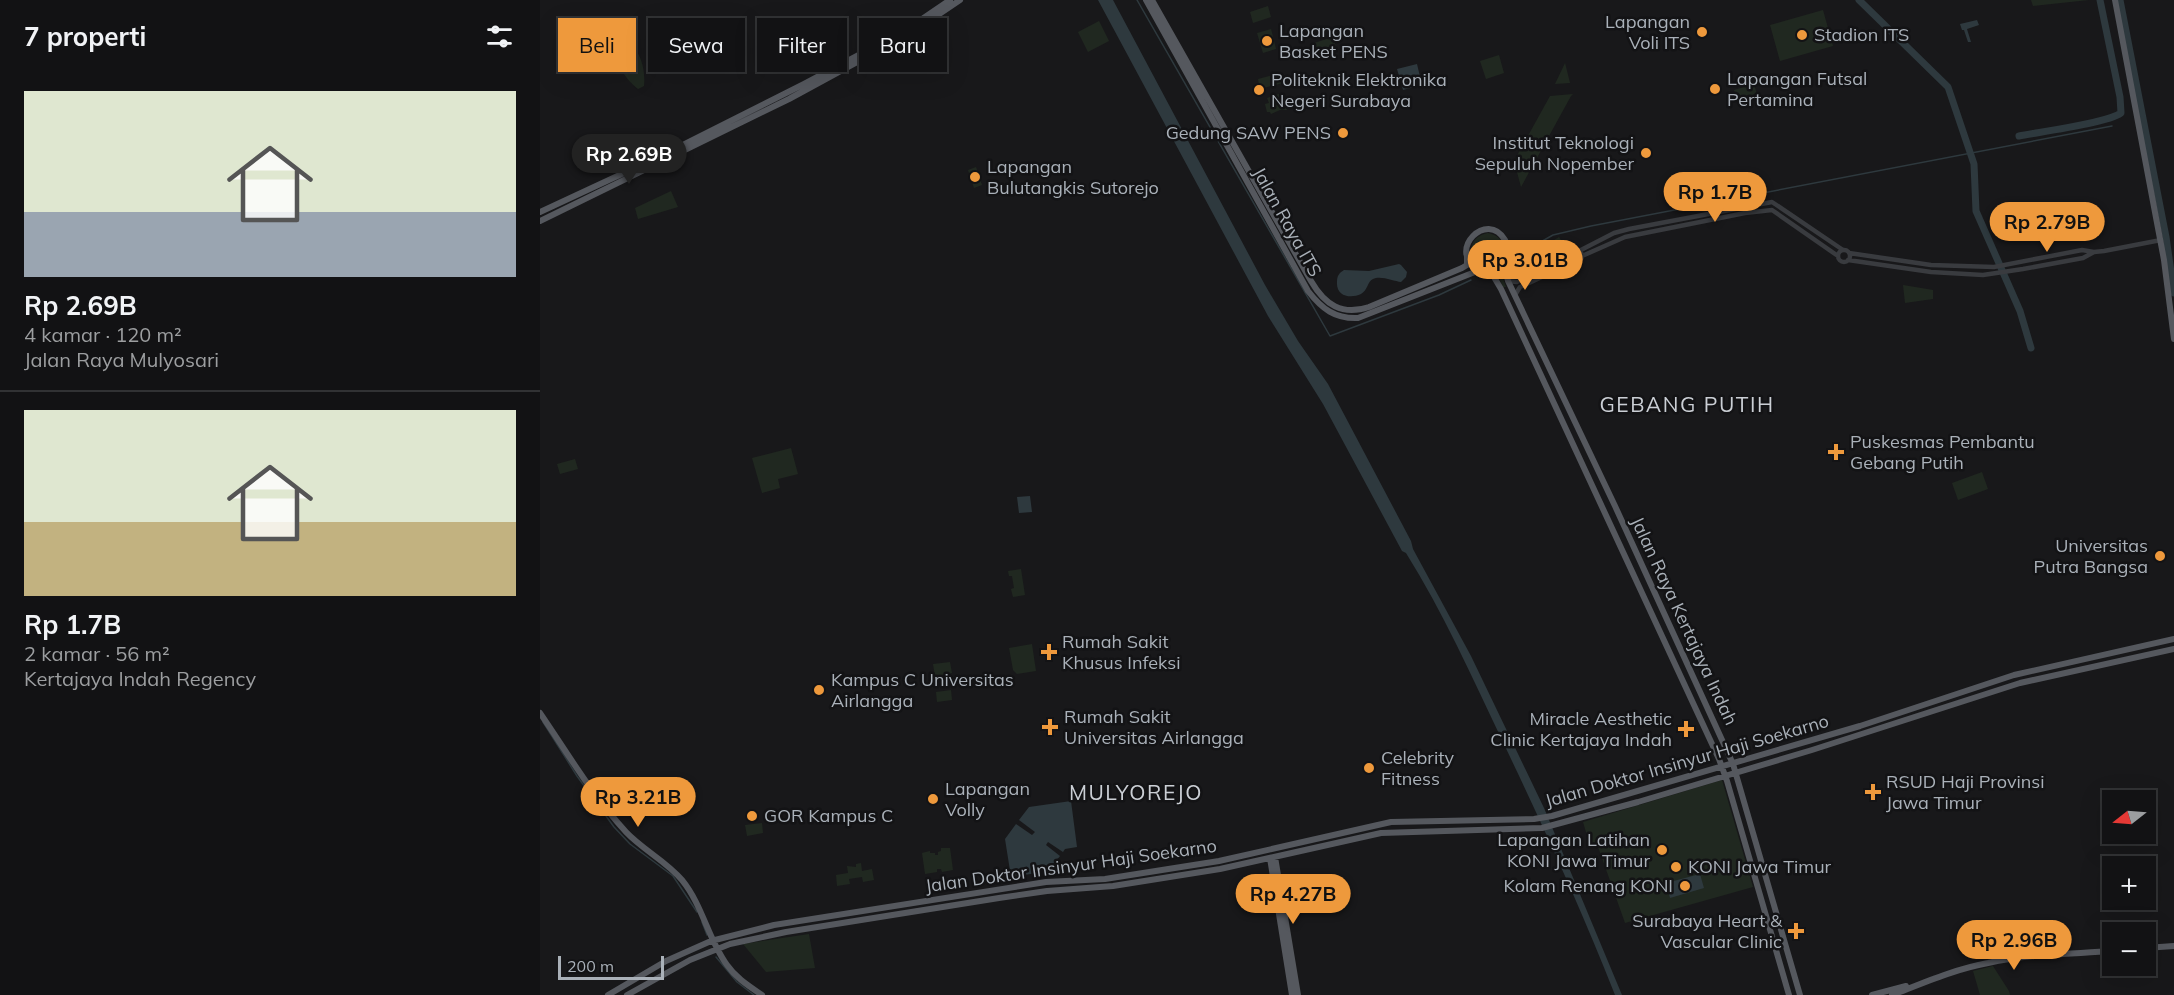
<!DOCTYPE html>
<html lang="id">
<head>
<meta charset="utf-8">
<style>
  :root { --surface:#121214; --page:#1f2022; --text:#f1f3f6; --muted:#9c9ea0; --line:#313234; --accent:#ee993c }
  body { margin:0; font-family:Mulish,sans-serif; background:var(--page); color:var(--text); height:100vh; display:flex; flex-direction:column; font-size:22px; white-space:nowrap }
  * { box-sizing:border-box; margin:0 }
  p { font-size:20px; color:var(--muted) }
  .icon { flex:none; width:33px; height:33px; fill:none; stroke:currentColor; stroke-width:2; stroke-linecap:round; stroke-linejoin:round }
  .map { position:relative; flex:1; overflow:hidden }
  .details { display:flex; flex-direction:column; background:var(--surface); width:540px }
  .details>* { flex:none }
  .top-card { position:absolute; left:18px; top:18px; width:570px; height:54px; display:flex; gap:12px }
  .needle { width:39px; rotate:253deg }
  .tools { position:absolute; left:1562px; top:790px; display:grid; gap:12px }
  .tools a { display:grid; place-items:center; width:54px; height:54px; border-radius:0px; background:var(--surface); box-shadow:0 6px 24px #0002,0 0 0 2px var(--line); font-size:30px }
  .scale { position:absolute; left:18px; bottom:15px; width:106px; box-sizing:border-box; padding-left:6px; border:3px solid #aab1b9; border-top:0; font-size:16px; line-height:21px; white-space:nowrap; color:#aab1b9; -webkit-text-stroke:4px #131315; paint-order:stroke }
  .price { position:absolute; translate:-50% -51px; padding:0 14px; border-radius:21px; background:var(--accent); color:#111; font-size:20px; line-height:39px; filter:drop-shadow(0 2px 3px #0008) }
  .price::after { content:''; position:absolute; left:50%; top:36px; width:18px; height:14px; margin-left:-9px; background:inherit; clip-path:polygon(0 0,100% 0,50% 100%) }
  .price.on { background:#222; color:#fff }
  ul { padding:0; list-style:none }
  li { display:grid; align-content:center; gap:12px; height:318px; padding:0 24px }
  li+li { border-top:2px solid var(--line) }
  li span { display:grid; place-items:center; height:186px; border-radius:0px; color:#555 }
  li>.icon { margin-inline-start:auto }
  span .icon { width:108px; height:108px; fill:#fffc; stroke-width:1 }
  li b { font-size:26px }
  h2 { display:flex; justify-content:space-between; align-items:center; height:72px; padding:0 24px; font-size:26px }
  .tag { padding:0 21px; border-radius:0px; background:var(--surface); box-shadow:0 6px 24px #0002,0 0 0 2px var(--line); font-size:21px; line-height:54px }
  .tag.on { background:var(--accent); color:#111 }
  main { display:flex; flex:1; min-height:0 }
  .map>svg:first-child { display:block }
</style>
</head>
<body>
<main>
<section class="details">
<h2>7 properti<svg class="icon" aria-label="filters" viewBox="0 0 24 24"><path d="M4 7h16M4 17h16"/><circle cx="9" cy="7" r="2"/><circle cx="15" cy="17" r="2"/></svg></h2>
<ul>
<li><span style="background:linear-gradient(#dfe7d0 65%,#9aa5b1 0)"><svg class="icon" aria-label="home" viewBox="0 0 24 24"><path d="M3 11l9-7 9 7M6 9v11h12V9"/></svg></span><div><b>Rp 2.69B</b><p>4 kamar · 120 m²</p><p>Jalan Raya Mulyosari</p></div></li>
<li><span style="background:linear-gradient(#dfe7d0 60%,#c2b280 0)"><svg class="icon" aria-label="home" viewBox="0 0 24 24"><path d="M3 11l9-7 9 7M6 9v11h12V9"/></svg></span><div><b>Rp 1.7B</b><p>2 kamar · 56 m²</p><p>Kertajaya Indah Regency</p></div></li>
</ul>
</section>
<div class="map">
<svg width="1634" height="995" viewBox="0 0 1634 995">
  <rect width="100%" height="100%" fill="#18181a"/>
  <path fill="#202820" d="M 1491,0 L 1549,0 L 1493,6 Z
    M 728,6 L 731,17 L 713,23 L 710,12 Z
    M 1283,10 L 1293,46 L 1240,61 L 1230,25 Z
    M 559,21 L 569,41 L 548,52 L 538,32 Z
    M 731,29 L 736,49 L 723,53 L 717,33 Z
    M 83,36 C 99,48 106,66 104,86 L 98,89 C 82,77 73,57 77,38 Z
    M 793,37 L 796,47 L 777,53 L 774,43 Z
    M 959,55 L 964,73 L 946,79 L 940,61 Z
    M 1025,63 L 1030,83 L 1015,84 Z
    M 741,73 L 743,83 L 720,89 L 718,79 Z
    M 1214,84 L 1218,98 L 1198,104 L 1194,90 Z
    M 742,93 L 744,99 L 749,98 L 751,106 L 746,107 L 747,110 L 740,110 L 731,114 L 730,112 L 727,112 L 725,104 L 729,103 L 727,98 Z
    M 1033,94 L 1031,96 L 981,187 L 974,161 L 1010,96 Z
    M 436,167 L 442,185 L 434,188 L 428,170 Z
    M 131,191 L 138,207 L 98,219 L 95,208 Z
    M 948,233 C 964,236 969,251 958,263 L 966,287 L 963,287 L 954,267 L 947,268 L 936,265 C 926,252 931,236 948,233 Z
    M 1019,237 L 1029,252 L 1000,268 L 991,254 Z
    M 1363,285 L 1393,290 L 1393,299 L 1365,303 Z
    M 251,448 L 258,474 L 238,479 L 240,488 L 222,493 L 212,458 Z
    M 35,459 L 38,469 L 20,474 L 17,464 Z
    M 1442,472 L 1448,489 L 1418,500 L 1412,483 Z
    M 481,569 L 485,595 L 473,597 L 471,589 L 474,588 L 472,576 L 469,576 L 468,571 Z
    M 492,644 L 496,671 L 477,674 L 473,670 L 469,648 Z
    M 410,662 L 412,673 L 395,676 L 393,664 Z
    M 410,677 L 411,686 L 395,688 L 394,679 Z
    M 411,690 L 412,700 L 397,702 L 396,692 Z
    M 1182,780 L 1213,887 L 1085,923 L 1057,844 L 1050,846 L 1043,822 Z
    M 222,823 L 223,833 L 207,836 L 205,825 Z
    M 401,848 L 410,848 L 413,870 L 402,872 L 401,869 L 397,869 L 397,872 L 385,874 L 382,853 L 390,851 L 390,853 L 395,853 L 395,855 L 398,855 L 398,852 L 401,851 Z
    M 321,863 L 322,871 L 332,869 L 334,880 L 323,882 L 322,877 L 309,879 L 310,884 L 297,886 L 296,875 L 308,873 L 307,866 L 316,867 L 316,864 Z
    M 269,934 L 275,968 L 226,972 L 203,944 Z
    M 1453,966 L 1469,991 L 1470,995 L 1440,995 L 1433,971 Z"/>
  <path fill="#2e393e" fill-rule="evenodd" d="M 558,0 L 573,0 L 725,285 L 758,341 L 788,384 L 871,541 L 873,549 L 931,656 L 1004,808 L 1082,995 L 1075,995 C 1041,908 1002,824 962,740 C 932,677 903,612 866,553 L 862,551 L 783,404 L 728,316 Z
    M 1437,20 L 1439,25 L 1427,29 L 1431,42 L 1428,42 L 1424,30 L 1422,30 L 1420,24 Z
    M 877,64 L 882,85 L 863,90 L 857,69 Z
    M 945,242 L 954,245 L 957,251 L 954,257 L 949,261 L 942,259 L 938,254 L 939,245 ZM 944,245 L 949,245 L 953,248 L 954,253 L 950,258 L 944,257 L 941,253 L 941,248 Z
    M 859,264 L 861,265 L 867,272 L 866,277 L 861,282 C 854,281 840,275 833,279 C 827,282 828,290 821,294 C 810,299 796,296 797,282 C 797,276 799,273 804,270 L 829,271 Z
    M 490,496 L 492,512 L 479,513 L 477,497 Z
    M 531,801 L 537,847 L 525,849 L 523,852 L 508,842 L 506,845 L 520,856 L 516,861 L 516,870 L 471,877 L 465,839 L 476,824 L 492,835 L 495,832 L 479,820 L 489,807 Z
    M 1160,874 L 1164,888 L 1130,898 L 1126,883 Z"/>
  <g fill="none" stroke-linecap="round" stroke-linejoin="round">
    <path stroke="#2e393e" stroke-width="1.5" d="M 597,0 L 790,336 L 899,295 L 931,280
      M 969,260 L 1013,235 L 1051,226 L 1572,126
      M 3,722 L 37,776 L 74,827 L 90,844 L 133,876 L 157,912
      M 162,922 L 167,935
      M 176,957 L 197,982 L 214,995"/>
    <path stroke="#2e393e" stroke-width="7" d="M 1319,0 L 1408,87 L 1434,164 L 1436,211 L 1480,311 L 1491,348
      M 1580,0 L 1626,237 L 1634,293
      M 1479,136 C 1499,132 1568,123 1581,113 L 1580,97 L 1560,0"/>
    <path stroke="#393b3f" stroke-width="4.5" d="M1030 256a6 6 0 1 1 12 0a6 6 0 1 1-12 0Z
      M1298 256a6 6 0 1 1 12 0a6 6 0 1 1-12 0Z
      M 1039,251 L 1074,233 L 1089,229 L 1232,202 L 1303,250
      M 1309,253 L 1391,265 L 1454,267 L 1542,250 L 1554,252 L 1564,251 L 1621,240
      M 1042,256 L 1085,237 L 1205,213 L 1232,210 L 1298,256
      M 1308,260 L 1391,272 L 1443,275 L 1483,269 L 1543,258 L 1554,252
      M 968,281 L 977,282 L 1030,256
      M 975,295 L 980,287 L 1034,262"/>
    <path stroke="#55585e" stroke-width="6" d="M 606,0 L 768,291 C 782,309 795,319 818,318 L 940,270
      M 612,0 L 771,281 C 785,305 802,316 829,307 L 922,268 L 927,265 L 927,256
      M 1575,0 L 1624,260 L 1634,339
      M 0,212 L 129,152 L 264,84 L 366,30 L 410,0
      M 0,221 L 249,99 L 374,31 L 420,0
      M 0,713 C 28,754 52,795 86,832 C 103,850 126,861 142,880 C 163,906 168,939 187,965 C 196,978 209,986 222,995
      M 735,857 L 758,995
      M 730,858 L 752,995
      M 1605,948 L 1634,946
      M 68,995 L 126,961 L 171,941 L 234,925 L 506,882 L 565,879 L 679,861 L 851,822 L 994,819 L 1012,816 L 1320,726 L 1474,675 L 1634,639
      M 87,995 L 150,960 L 190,944 L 246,932 L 459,898 L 507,891 L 573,886 L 680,869 L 841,833 L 1002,828 L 1098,802 L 1272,750 L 1480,683 L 1634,649
      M 1249,995 L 1187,781 L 1179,759 L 961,289 L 951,272 C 947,271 941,270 937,268 C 907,251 947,209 965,240 C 972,252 961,263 968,281 L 1075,506 L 1193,764 L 1260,995
      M 1332,995 L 1366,986
      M 1352,995 C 1383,983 1415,969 1448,963 C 1489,954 1531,954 1572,951"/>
  </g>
  <g fill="#ee993c" stroke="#131315" stroke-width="2">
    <circle cx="1162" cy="32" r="6"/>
    <circle cx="1262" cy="35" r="6"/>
    <circle cx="727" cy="41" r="6"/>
    <circle cx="1175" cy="89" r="6"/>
    <circle cx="719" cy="90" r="6"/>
    <circle cx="803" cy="133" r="6"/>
    <circle cx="1106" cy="153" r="6"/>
    <circle cx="435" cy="177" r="6"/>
    <path d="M1293 443h6v6h6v6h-6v6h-6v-6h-6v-6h6z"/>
    <circle cx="1620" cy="556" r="6"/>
    <path d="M506 643h6v6h6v6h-6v6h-6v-6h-6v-6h6z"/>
    <circle cx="279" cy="690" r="6"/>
    <path d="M507 718h6v6h6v6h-6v6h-6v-6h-6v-6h6z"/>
    <path d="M1143 720h6v6h6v6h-6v6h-6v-6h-6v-6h6z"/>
    <circle cx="829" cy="768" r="6"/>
    <path d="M1330 783h6v6h6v6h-6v6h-6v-6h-6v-6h6z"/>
    <circle cx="393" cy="799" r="6"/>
    <circle cx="212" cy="816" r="6"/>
    <circle cx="1122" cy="850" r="6"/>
    <circle cx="1136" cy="867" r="6"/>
    <circle cx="1145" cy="886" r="6"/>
    <path d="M1253 922h6v6h6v6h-6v6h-6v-6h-6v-6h6z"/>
  </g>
  <g text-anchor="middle" stroke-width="5" stroke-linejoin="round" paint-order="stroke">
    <g font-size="18" fill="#aab1b9" stroke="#131315" text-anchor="start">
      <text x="1150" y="28" text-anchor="end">Lapangan<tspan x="1150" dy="21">Voli ITS</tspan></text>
      <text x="739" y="37">Lapangan<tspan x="739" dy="21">Basket PENS</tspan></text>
      <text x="1274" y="41">Stadion ITS</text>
      <text x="1187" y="85">Lapangan Futsal<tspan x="1187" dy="21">Pertamina</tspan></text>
      <text x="731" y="86">Politeknik Elektronika<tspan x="731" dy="21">Negeri Surabaya</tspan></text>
      <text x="791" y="139" text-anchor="end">Gedung SAW PENS</text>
      <text x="1094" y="149" text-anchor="end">Institut Teknologi<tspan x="1094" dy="21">Sepuluh Nopember</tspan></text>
      <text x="447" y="173">Lapangan<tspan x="447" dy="21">Bulutangkis Sutorejo</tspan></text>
      <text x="1310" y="448">Puskesmas Pembantu<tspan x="1310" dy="21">Gebang Putih</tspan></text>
      <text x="1608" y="552" text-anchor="end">Universitas<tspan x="1608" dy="21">Putra Bangsa</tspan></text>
      <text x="522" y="648">Rumah Sakit<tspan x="522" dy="21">Khusus Infeksi</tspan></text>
      <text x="291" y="686">Kampus C Universitas<tspan x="291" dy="21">Airlangga</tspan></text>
      <text x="524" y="723">Rumah Sakit<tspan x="524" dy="21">Universitas Airlangga</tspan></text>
      <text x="1132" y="725" text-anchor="end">Miracle Aesthetic<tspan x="1132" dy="21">Clinic Kertajaya Indah</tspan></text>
      <text x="841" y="764">Celebrity<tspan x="841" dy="21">Fitness</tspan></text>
      <text x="1346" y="788">RSUD Haji Provinsi<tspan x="1346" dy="21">Jawa Timur</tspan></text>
      <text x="405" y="795">Lapangan<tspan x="405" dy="21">Volly</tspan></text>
      <text x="224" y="822">GOR Kampus C</text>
      <text x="1110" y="846" text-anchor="end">Lapangan Latihan<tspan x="1110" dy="21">KONI Jawa Timur</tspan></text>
      <text x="1148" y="873">KONI Jawa Timur</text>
      <text x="1133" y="892" text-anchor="end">Kolam Renang KONI</text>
      <text x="1242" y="927" text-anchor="end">Surabaya Heart &amp;<tspan x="1242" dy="21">Vascular Clinic</tspan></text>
    </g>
    <g font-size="18" fill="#aab1b9" stroke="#131315">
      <text transform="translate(747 222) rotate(61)" y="6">Jalan Raya ITS</text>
      <text transform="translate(1144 621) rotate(65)" y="6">Jalan Raya Kertajaya Indah</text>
      <text transform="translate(1147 761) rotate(-16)" y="6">Jalan Doktor Insinyur Haji Soekarno</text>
      <text transform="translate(531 866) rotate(-8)" y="6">Jalan Doktor Insinyur Haji Soekarno</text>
    </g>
    <g font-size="21" letter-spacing="1.5" fill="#cbcfd5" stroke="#131315">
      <text x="1147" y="412">GEBANG PUTIH</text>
      <text x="596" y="800">MULYOREJO</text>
    </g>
  </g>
</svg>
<div class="tools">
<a><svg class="needle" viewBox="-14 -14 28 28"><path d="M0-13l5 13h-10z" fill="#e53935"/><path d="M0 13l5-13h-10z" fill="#9c9ea0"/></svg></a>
<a>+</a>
<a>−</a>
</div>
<div class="scale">200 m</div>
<b class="price on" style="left:89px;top:185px">Rp 2.69B</b>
<b class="price" style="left:1175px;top:223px">Rp 1.7B</b>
<b class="price" style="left:1507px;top:253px">Rp 2.79B</b>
<b class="price" style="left:985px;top:291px">Rp 3.01B</b>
<b class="price" style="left:98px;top:828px">Rp 3.21B</b>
<b class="price" style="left:753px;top:925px">Rp 4.27B</b>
<b class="price" style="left:1474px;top:971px">Rp 2.96B</b>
<div class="top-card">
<a class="tag on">Beli</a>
<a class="tag">Sewa</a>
<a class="tag">Filter</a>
<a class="tag">Baru</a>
</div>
</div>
</main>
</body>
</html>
